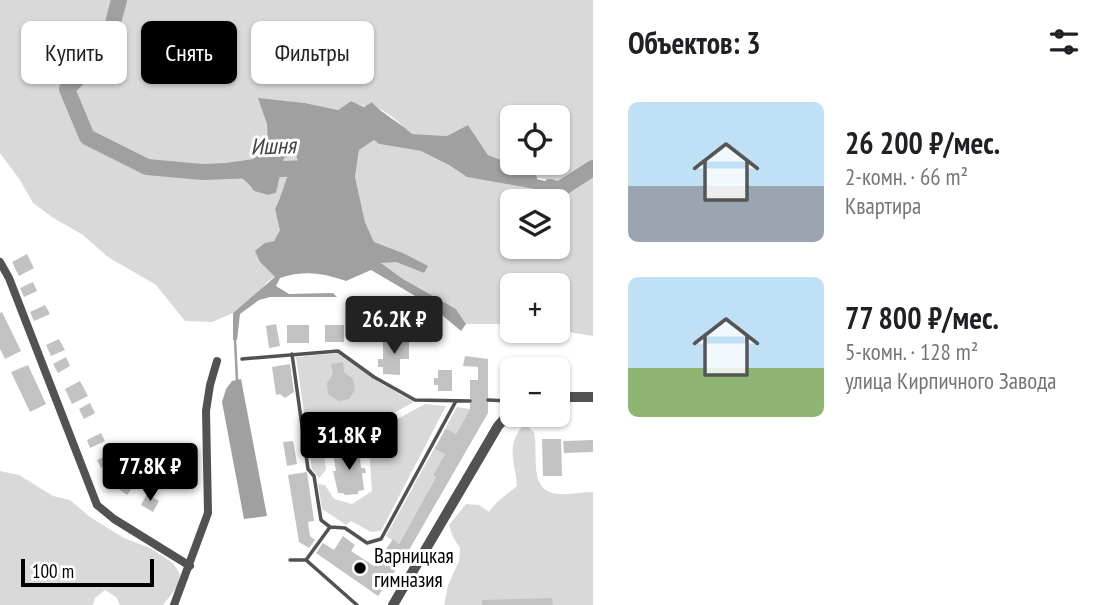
<!DOCTYPE html>
<html lang="ru">
<head>
<meta charset="utf-8">
<style>
  :root { --surface:#fff; --page:#f2f2f2; --text:#202124; --muted:#757577; --accent:#000 }
  body { margin:0; font-family:"PT Sans Narrow",sans-serif; background:var(--page); color:var(--text); height:100vh; display:flex; flex-direction:column; font-size:26px; white-space:nowrap }
  * { box-sizing:border-box; margin:0 }
  p { font-size:23px; color:var(--muted) }
  .icon { flex:none; width:38px; height:38px; fill:none; stroke:currentColor; stroke-width:2; stroke-linecap:round; stroke-linejoin:round }
  .map { position:relative; flex:1; overflow:hidden }
  .side { display:flex; flex-direction:column; background:var(--surface); width:525px }
  .side>* { flex:none }
  .hud { position:absolute; left:21px; top:21px; width:466px; height:63px; display:flex; gap:14px }
  .fabs { position:absolute; left:500px; top:105px; display:grid; gap:14px }
  .fabs a { display:grid; place-items:center; width:70px; height:70px; border-radius:10px; background:var(--surface); box-shadow:0 2px 5px #0004; font-size:35px }
  .scale { position:absolute; left:21px; bottom:18px; width:133px; box-sizing:border-box; padding-left:7px; border:4px solid #000; border-top:0; font-size:19px; line-height:24px; white-space:nowrap; color:#000; -webkit-text-stroke:5px #fff; paint-order:stroke }
  .price { position:absolute; translate:-50% -60px; padding:0 16px; border-radius:7px; background:var(--accent); color:#fff; font-size:23px; line-height:46px; filter:drop-shadow(0 2px 4px #0008) }
  .price::after { content:''; position:absolute; left:50%; top:42px; width:21px; height:16px; margin-left:-10px; background:inherit; clip-path:polygon(0 0,100% 0,50% 100%) }
  .price.on { background:#222; color:#fff }
  ul { padding:0; list-style:none }
  li { display:flex; align-items:center; gap:21px; height:175px; padding:0 35px }
  li span { display:grid; place-items:center; flex:none; width:196px; height:140px; border-radius:10px; color:#555 }
  li>.icon { margin-inline-start:auto }
  span .icon { width:84px; height:84px; fill:#fffc; stroke-width:1 }
  li b { font-size:30px }
  h2 { display:flex; justify-content:space-between; align-items:center; height:84px; padding:0 35px; font-size:30px }
  .tag { padding:0 24px; border-radius:10px; background:var(--surface); box-shadow:0 2px 5px #0004; font-size:24px; line-height:63px }
  .tag.on { background:var(--accent); color:#fff }
  main { display:flex; flex:1; min-height:0 }
  .map>svg:first-child { display:block }
</style>
</head>
<body>
<main>
<div class="map">
<svg width="593" height="605" viewBox="0 0 593 605">
  <rect width="100%" height="100%" fill="#fff"/>
  <path fill="#d9d9d9" fill-rule="evenodd" d="M 0,0 L 593,0 L 593,336 L 558,330 L 558,285 L 513,285 L 513,324 L 466,324 L 456,309 L 403,279 L 380,262 L 396,262 L 424,273 L 427,267 L 403,253 L 374,242 L 365,222 L 355,177 L 359,150 L 374,140 L 379,144 L 421,151 L 449,165 L 467,177 L 540,190 L 570,201 L 559,190 L 569,184 L 498,170 L 468,125 L 447,136 L 411,134 C 401,124 387,110 373,107 C 365,106 359,105 351,101 L 338,110 L 305,103 L 259,99 L 267,124 L 268,148 L 253,159 L 211,165 L 247,181 L 254,191 L 268,195 L 276,193 L 284,158 L 297,155 L 298,162 L 293,164 C 285,178 283,194 275,209 L 281,230 L 274,241 L 265,243 L 260,262 L 275,277 L 267,282 L 260,292 L 233,313 L 212,322 L 185,321 L 156,285 L 108,257 L 83,235 L 52,217 L 33,203 L 20,180 L 0,153 ZM 513,117 L 558,117 L 558,163 L 513,163 ZM 513,201 L 558,201 L 558,247 L 513,247 Z
    M 338,353 L 377,381 L 414,402 L 364,429 L 328,432 L 329,439 L 322,441 L 326,470 L 319,478 L 312,469 L 296,357 Z
    M 425,404 L 446,406 L 381,531 L 371,532 L 351,521 L 346,525 L 322,509 L 318,484 L 325,485 L 334,499 L 352,504 L 372,491 L 368,435 Z
    M 457,407 L 470,409 L 456,434 L 436,449 L 445,454 L 433,475 L 436,477 L 399,544 L 386,536 Z
    M 524,424 L 534,432 C 539,455 527,493 560,494 C 571,495 582,492 593,492 L 593,605 L 444,605 L 448,585 L 459,561 L 460,548 L 453,537 L 449,525 L 466,504 L 479,505 L 489,512 L 497,502 L 517,486 C 515,459 505,447 524,424 Z
    M 0,471 L 19,475 L 53,496 L 70,500 L 90,517 L 124,538 L 150,548 L 173,563 L 180,574 L 177,587 L 163,605 L 120,605 L 116,597 L 105,590 L 95,598 L 93,605 L 0,605 Z"/>
  <path fill="#a0a0a0" d="M 258,98 L 305,103 L 338,110 L 351,101 L 364,107 L 372,102 C 379,112 401,123 412,134 L 447,136 L 468,125 L 498,170 L 549,182 L 561,181 L 570,184 L 559,190 L 570,201 L 570,206 L 561,204 L 556,196 L 540,190 L 467,177 L 449,165 L 421,151 L 379,144 L 374,140 L 359,150 L 355,177 L 365,222 L 374,242 L 403,253 L 428,266 L 424,273 L 396,262 L 381,263 L 403,279 L 456,309 L 466,324 L 461,331 L 429,304 L 371,270 L 346,281 C 322,273 305,270 280,278 L 276,286 L 289,294 L 333,293 L 337,297 L 270,297 L 259,300 L 240,314 L 237,340 L 233,340 L 233,313 L 275,277 L 260,262 L 255,251 L 265,243 L 274,241 L 280,230 L 275,209 C 283,194 285,178 293,164 L 298,162 L 296,155 L 284,158 L 276,193 L 268,195 L 254,191 C 246,178 235,173 220,169 L 211,174 L 202,172 L 211,165 L 253,159 L 268,148 L 267,124 Z
    M 241,379 L 267,516 L 244,519 L 222,402 L 226,389 L 232,381 Z"/>
  <g fill="none" stroke-linecap="round" stroke-linejoin="round">
    <path stroke="#a0a0a0" stroke-width="2.5" d="M 235,340 L 237,380"/>
    <path stroke="#a0a0a0" stroke-width="16" d="M 119,0 L 106,50 L 67,89 L 87,137 L 147,167 L 202,172 L 310,168
      M 478,160 L 529,179
      M 550,187 L 559,190 L 593,168"/>
  </g>
  <path fill="#c2c2c2" d="M 27,254 L 34,268 L 19,276 L 12,262 Z
    M 33,282 L 37,291 L 24,297 L 20,288 Z
    M 45,305 L 50,314 L 34,321 L 30,312 Z
    M 2,312 L 21,351 L 5,359 L 0,349 L 0,313 Z
    M 276,324 L 280,346 L 269,348 L 266,326 Z
    M 287,325 L 309,325 L 309,343 L 287,343 Z
    M 325,325 L 344,325 L 344,342 L 325,342 Z
    M 370,326 L 385,326 L 384,335 L 370,335 Z
    M 59,339 L 65,350 L 51,356 L 46,345 Z
    M 383,340 L 409,342 L 409,359 L 400,359 L 400,375 L 383,374 L 383,367 L 378,367 L 378,359 L 383,359 Z
    M 465,356 L 488,359 L 488,413 L 409,550 L 378,596 L 316,553 L 323,543 L 334,550 L 343,536 L 355,545 L 351,551 L 374,566 L 393,539 L 399,544 L 436,477 L 433,475 L 445,454 L 435,449 L 446,429 L 456,434 L 470,409 L 470,380 L 478,380 L 478,367 L 463,366 Z
    M 66,357 L 70,366 L 58,373 L 53,364 Z
    M 343,362 L 344,372 L 353,379 L 355,390 L 349,399 L 338,401 L 328,394 L 327,383 L 333,374 L 331,364 Z
    M 290,364 L 294,392 L 285,398 L 280,394 L 276,395 L 272,367 Z
    M 28,365 L 46,404 L 30,412 L 11,372 Z
    M 438,370 L 452,370 L 452,391 L 438,391 L 438,385 L 434,385 L 434,378 L 438,378 Z
    M 80,381 L 88,396 L 72,404 L 65,389 Z
    M 90,403 L 95,413 L 84,419 L 79,409 Z
    M 101,433 L 105,441 L 90,448 L 87,440 Z
    M 542,439 L 561,439 L 562,476 L 543,476 Z
    M 593,440 L 593,452 L 564,453 L 563,441 Z
    M 293,441 L 297,464 L 287,466 L 283,442 Z
    M 350,445 L 350,451 L 359,449 L 361,468 L 365,468 L 366,473 L 362,473 L 364,490 L 358,491 L 358,494 L 345,495 L 343,493 L 338,493 L 333,471 L 336,471 L 333,453 L 344,451 L 343,446 Z
    M 111,454 L 114,461 L 101,468 L 97,460 Z
    M 307,472 L 314,521 L 308,522 L 310,536 L 315,540 L 309,548 L 299,542 L 288,475 Z
    M 128,476 L 137,482 L 127,495 L 119,489 Z
    M 147,494 L 159,501 L 153,512 L 141,505 Z
    M 552,598 L 553,605 L 482,605 L 482,600 Z"/>
  <g fill="none" stroke-linecap="round" stroke-linejoin="round">
    <path stroke="#525252" stroke-width="3.5" d="M 292,354 L 308,469 L 314,476 L 321,520 L 330,527 L 306,560
      M 242,359 L 338,351 L 374,377 L 415,400 L 470,401
      M 488,400 L 513,401
      M 330,527 L 345,528 L 367,543 L 381,539 L 456,401
      M 290,560 L 306,560 L 357,605"/>
    <path stroke="#525252" stroke-width="8" d="M 0,262 L 9,278 L 97,505 L 114,519 L 190,566
      M 174,605 L 208,513 L 206,411 L 210,385 L 217,361"/>
    <path stroke="#525252" stroke-width="10" d="M 558,397 L 593,397
      M 393,605 L 498,426 L 513,409"/>
  </g>
  <circle fill="#000" stroke="#fff" stroke-width="2.5" cx="360" cy="568" r="7"/>
  <g text-anchor="middle" stroke-width="6" stroke-linejoin="round" paint-order="stroke">
    <g font-size="21" fill="#000" stroke="#fff" text-anchor="start">
      <text x="374" y="563">Варницкая<tspan x="374" dy="24">гимназия</tspan></text>
    </g>
    <g font-size="23" font-style="italic" fill="#414141" stroke="#fff">
      <text transform="translate(273 146) rotate(-2)" y="8">Ишня</text>
    </g>
  </g>
</svg>
<div class="fabs">
<a><svg class="icon" aria-label="locate" viewBox="0 0 24 24"><circle cx="12" cy="12" r="6"/><path d="M12 2v4M12 18v4M2 12h4M18 12h4"/></svg></a>
<a><svg class="icon" aria-label="layers" viewBox="0 0 24 24"><path d="M12 4l9 5-9 5-9-5zM3 14l9 5 9-5"/></svg></a>
<a>+</a>
<a>−</a>
</div>
<div class="scale">100 m</div>
<b class="price on" style="left:394px;top:356px">26.2K ₽</b>
<b class="price" style="left:349px;top:472px">31.8K ₽</b>
<b class="price" style="left:150px;top:503px">77.8K ₽</b>
<div class="hud">
<a class="tag">Купить</a>
<a class="tag on">Снять</a>
<a class="tag">Фильтры</a>
</div>
</div>
<section class="side">
<h2>Объектов: 3<svg class="icon" aria-label="filters" viewBox="0 0 24 24"><path d="M4 7h16M4 17h16"/><circle cx="9" cy="7" r="2"/><circle cx="15" cy="17" r="2"/></svg></h2>
<ul>
<li><span style="background:linear-gradient(#bfe0f5 60%,#9aa5b1 0)"><svg class="icon" aria-label="home" viewBox="0 0 24 24"><path d="M3 11l9-7 9 7M6 9v11h12V9"/></svg></span><div><b>26 200 ₽/мес.</b><p>2-комн. · 66 m²</p><p>Квартира</p></div></li>
<li><span style="background:linear-gradient(#bfe0f5 65%,#8fb573 0)"><svg class="icon" aria-label="home" viewBox="0 0 24 24"><path d="M3 11l9-7 9 7M6 9v11h12V9"/></svg></span><div><b>77 800 ₽/мес.</b><p>5-комн. · 128 m²</p><p>улица Кирпичного Завода</p></div></li>
</ul>
</section>
</main>
</body>
</html>
